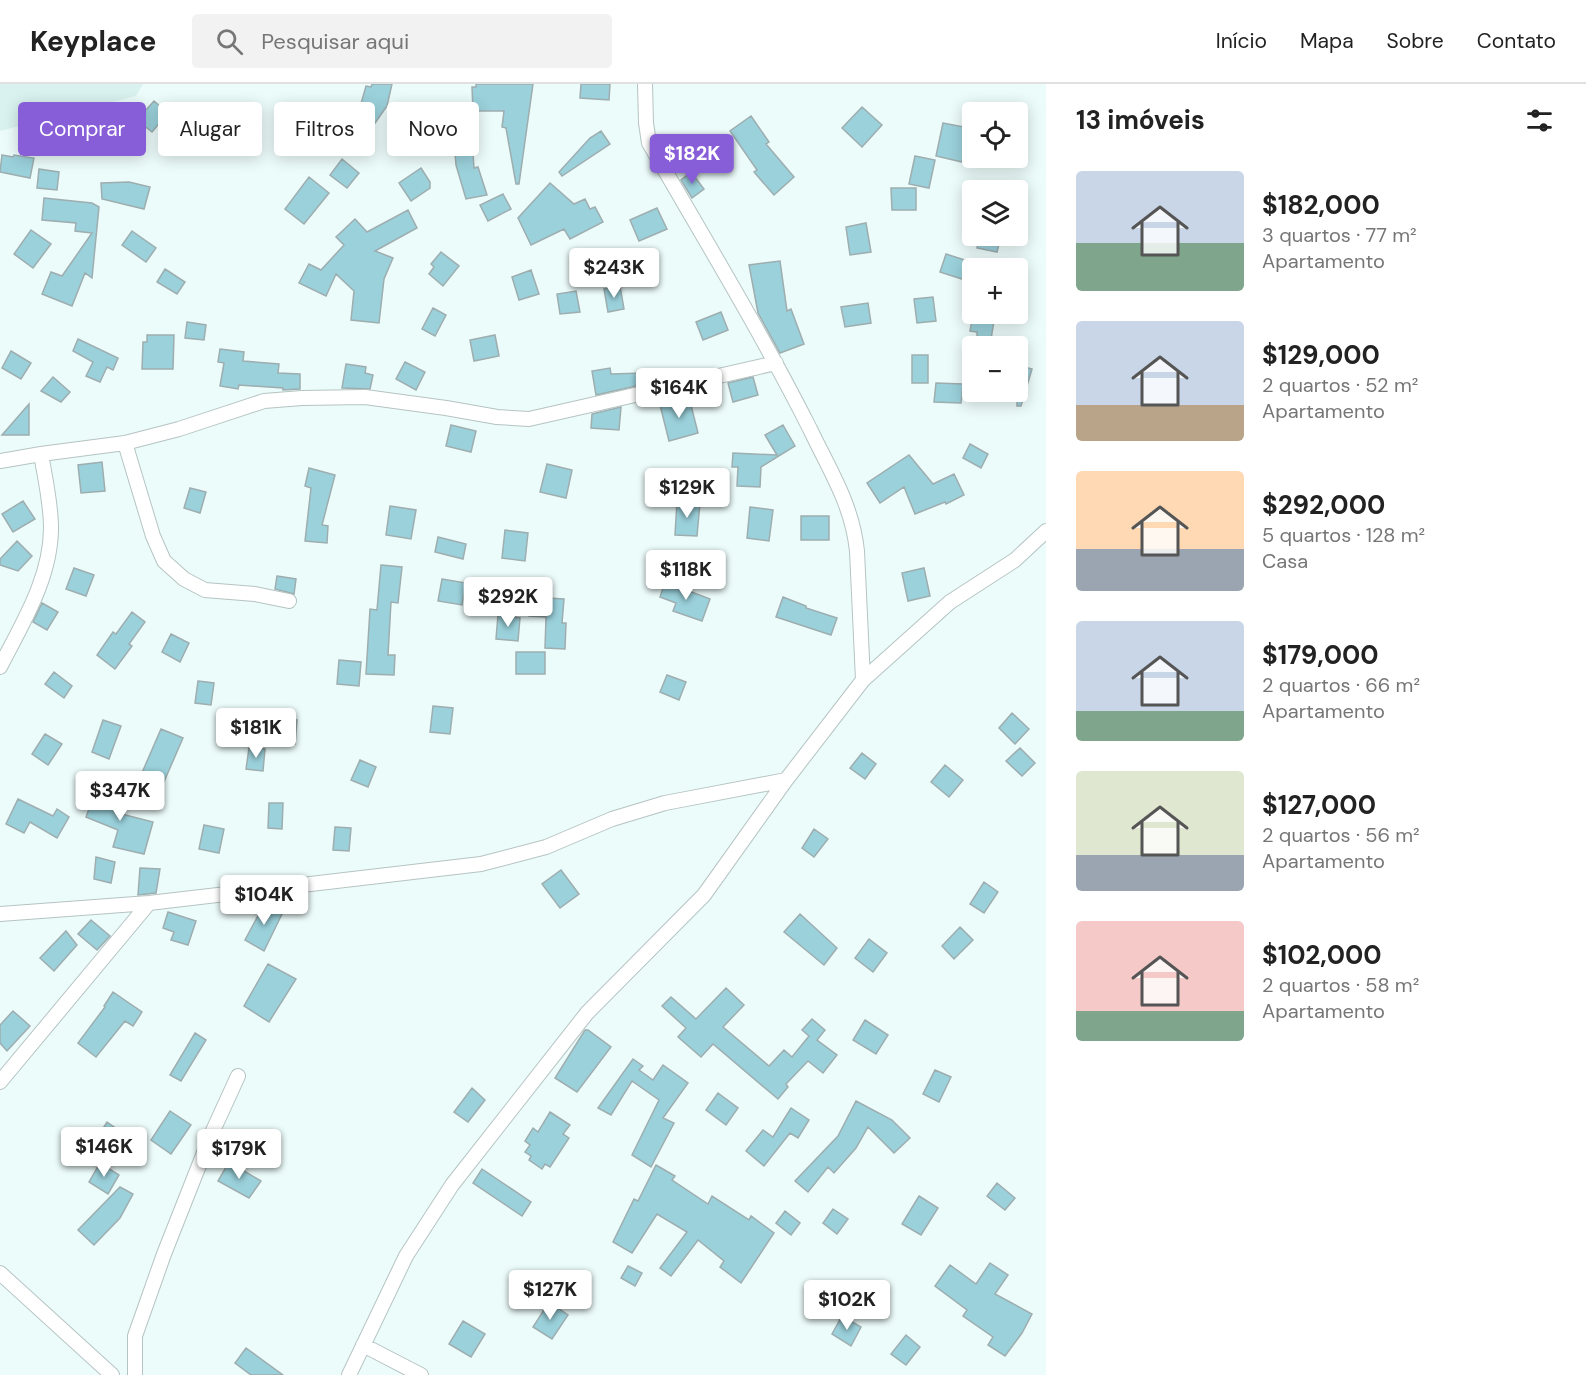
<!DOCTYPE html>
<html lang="pt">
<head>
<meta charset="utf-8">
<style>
  :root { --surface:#fff; --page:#f2f2f2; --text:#222; --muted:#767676; --line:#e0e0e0; --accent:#885ed8 }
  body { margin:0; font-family:"DM Sans",sans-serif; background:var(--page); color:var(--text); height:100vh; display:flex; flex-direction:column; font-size:22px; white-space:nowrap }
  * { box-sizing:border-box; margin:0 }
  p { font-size:20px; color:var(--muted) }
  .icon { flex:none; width:33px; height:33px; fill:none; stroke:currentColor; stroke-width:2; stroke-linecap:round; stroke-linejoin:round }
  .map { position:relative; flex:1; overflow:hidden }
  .panel { display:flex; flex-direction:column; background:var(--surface); width:540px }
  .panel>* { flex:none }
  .hud { position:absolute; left:18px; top:18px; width:570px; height:54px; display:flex; gap:12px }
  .fabs { position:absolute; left:962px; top:18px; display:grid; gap:12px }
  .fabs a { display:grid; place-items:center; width:66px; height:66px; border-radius:6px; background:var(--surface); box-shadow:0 3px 15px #0003; font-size:30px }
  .price { position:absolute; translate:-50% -51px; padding:0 14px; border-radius:6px; background:#fff; color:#222; font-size:20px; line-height:39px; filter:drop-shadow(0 2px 3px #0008) }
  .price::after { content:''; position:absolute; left:50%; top:36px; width:18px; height:14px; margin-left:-9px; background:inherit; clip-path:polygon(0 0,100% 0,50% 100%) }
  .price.active { background:var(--accent); color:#fff }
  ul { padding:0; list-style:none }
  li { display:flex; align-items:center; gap:18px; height:150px; padding:0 30px }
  li span { display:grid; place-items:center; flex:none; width:168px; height:120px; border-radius:6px; color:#555 }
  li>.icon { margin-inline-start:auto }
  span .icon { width:72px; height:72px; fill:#fffc; stroke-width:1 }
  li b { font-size:26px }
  h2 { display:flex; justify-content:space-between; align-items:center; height:72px; padding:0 30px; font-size:26px }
  .chip { padding:0 21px; border-radius:6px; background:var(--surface); box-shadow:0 3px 15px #0003; font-size:21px; line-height:54px }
  .chip.active { background:var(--accent); color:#fff }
  header { display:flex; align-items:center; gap:36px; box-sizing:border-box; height:84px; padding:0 30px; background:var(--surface); border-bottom:2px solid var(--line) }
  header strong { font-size:28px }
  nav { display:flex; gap:33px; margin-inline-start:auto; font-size:21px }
  .search { width:420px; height:54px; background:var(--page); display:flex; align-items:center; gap:15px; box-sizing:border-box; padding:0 21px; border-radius:6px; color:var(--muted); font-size:22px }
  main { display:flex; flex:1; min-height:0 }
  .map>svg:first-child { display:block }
</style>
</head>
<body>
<header>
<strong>Keyplace</strong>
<div class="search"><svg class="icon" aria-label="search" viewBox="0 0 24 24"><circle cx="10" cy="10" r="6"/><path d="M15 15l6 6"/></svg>Pesquisar aqui</div>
<nav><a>Início</a><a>Mapa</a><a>Sobre</a><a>Contato</a></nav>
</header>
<main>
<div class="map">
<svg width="1046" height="1291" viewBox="0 0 1046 1291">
  <rect width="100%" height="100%" fill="#ecfcfa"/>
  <path fill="#d9f2ef" d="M 0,0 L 143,0 L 136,12 L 0,47 Z"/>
  <path fill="#9bd1db" stroke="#9eadaf" stroke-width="1.5" d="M 372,0 L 392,0 L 387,22 L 364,55 L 342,40 L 352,26 L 358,30 L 366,2 L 371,3 Z
    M 476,0 L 533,0 L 519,100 L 516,100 L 506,44 L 502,43 L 504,27 L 473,27 L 472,3 L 476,3 Z
    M 581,0 L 610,0 L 609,16 L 580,14 Z
    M 154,17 L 168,29 L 152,48 L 137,36 Z
    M 862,23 L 882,41 L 862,63 L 842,44 Z
    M 209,26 L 219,38 L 202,51 L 192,39 Z
    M 751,32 L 769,58 L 766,60 L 794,93 L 774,111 L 754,88 L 757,86 L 730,47 Z
    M 943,39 L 969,44 L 962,78 L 936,72 Z
    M 601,47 L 610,60 L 562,92 L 559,88 L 590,54 Z
    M 668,51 L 690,54 L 687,80 L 670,78 L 665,69 Z
    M 472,55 L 474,84 L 478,83 L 487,111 L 466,115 L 456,81 L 454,57 Z
    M 2,71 L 13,73 L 14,71 L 34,74 L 30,94 L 0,88 Z
    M 915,72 L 935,76 L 929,104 L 909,100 Z
    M 342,75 L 359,89 L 347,104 L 330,91 Z
    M 421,84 L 430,98 L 430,104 L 411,117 L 399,99 Z
    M 39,85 L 59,88 L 57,106 L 37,104 Z
    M 691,88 L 704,105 L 692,114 L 681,96 Z
    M 309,93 L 329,109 L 304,140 L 285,125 Z
    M 129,98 L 150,103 L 144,125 L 102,115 L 101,99 Z
    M 550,99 L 574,120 L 585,115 L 590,125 L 595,123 L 603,138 L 570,155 L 564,145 L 531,161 L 518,134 Z
    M 891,104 L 916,104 L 916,126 L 892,126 Z
    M 503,110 L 511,125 L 488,137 L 480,121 Z
    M 44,114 L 92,119 L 99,123 L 92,194 L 85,189 L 72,222 L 42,210 L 51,188 L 62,192 L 92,149 L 75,147 L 76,139 L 42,136 Z
    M 657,124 L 667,145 L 639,157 L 630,136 Z
    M 408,126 L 417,144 L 375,167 L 393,174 L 384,195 L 379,239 L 351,236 L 354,207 L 336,190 L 326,212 L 299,199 L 309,180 L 321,186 L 344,161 L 336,153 L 355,135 L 367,148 Z
    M 866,139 L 871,168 L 850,171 L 846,143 Z
    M 31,146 L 51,160 L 33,184 L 14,170 Z
    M 132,147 L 156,164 L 146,178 L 122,161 Z
    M 980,152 L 1001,152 L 997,168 L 977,164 Z
    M 441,168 L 459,182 L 443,202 L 429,190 L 434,183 L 431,180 Z
    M 946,170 L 971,178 L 965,196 L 940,188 Z
    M 780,177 L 787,227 L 791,225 L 804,260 L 780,269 L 758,229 L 749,181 Z
    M 165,185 L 185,198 L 177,210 L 157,198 Z
    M 531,186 L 539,210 L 519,216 L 512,193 Z
    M 620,202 L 624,225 L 608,228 L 604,205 Z
    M 576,207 L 580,228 L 560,230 L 557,210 Z
    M 933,213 L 936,237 L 917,239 L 914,215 Z
    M 868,219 L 871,239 L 845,243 L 841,223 Z
    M 433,224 L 446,231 L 435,252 L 422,245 Z
    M 721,228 L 728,246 L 703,256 L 696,238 Z
    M 973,230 L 995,230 L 990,262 L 977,262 L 977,248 L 970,247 Z
    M 187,238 L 206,241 L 204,256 L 185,254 Z
    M 147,251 L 174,251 L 173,285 L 142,285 L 143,258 L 147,258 Z
    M 495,251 L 499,272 L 474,277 L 470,256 Z
    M 78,255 L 118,274 L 113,286 L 107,283 L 100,298 L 86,292 L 93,278 L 73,267 Z
    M 220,265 L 244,268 L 243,277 L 279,280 L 278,289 L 300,290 L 300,305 L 283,306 L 283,304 L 239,301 L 238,305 L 220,302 L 224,279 L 218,278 Z
    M 11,267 L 31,279 L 21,295 L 2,284 Z
    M 912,271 L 928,271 L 928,299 L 912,299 Z
    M 405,278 L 425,288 L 416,306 L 396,295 Z
    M 346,280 L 366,283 L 365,289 L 373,291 L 370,305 L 342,304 Z
    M 1017,281 L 1032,285 L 1021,322 L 1017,322 Z
    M 610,284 L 611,290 L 644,289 L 645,300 L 596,311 L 592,287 Z
    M 53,293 L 70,308 L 61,318 L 41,307 Z
    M 753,293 L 758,311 L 733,318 L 728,299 Z
    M 936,299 L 963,300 L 961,319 L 934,318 Z
    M 689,313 L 698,349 L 669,357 L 660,321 Z
    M 29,320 L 29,351 L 2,351 Z
    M 621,323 L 619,346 L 591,344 L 592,330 Z
    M 451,341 L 476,347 L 471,368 L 446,362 Z
    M 783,341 L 795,362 L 761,383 L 760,403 L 737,402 L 738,383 L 732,383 L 733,369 L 777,371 L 765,351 Z
    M 970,360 L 988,370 L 981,384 L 963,374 Z
    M 909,371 L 933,400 L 954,390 L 964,411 L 946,420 L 945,418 L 915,430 L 904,403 L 880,419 L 867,399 Z
    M 102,378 L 105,407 L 81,409 L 78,381 Z
    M 547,380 L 572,386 L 566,414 L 540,408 Z
    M 309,384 L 335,391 L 322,441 L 328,442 L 327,459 L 305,457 L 311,404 L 305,402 Z
    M 190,404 L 206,408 L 200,429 L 184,424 Z
    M 23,417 L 35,435 L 13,448 L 2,430 Z
    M 677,417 L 700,419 L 697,452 L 675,451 Z
    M 390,422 L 416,426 L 411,455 L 386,451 Z
    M 750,423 L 773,426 L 769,457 L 747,454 Z
    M 801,432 L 829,432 L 829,456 L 801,456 Z
    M 505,446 L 528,449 L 525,477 L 502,474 Z
    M 438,453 L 466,460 L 463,475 L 435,468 Z
    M 17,457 L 32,472 L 18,487 L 0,481 L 0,475 Z
    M 381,481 L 402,483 L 398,519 L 391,518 L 388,571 L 395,571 L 394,591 L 366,590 L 370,525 L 377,526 Z
    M 74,484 L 94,491 L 86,512 L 66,505 Z
    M 924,484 L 930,512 L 908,517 L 902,489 Z
    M 277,492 L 296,495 L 294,510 L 275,505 Z
    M 442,495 L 466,499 L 462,521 L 438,517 Z
    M 665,498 L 710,515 L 702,537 L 673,527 L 676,519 L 660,513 Z
    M 531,513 L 564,515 L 562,539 L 566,539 L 565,565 L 545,564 L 546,533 L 529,532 Z
    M 783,513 L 806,522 L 806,524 L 837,534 L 831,551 L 776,533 Z
    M 42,519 L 58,528 L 47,546 L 33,538 Z
    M 132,528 L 145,538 L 129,560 L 132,562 L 115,585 L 97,571 L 113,548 L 116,550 Z
    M 498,531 L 520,534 L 518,557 L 496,555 Z
    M 171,550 L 189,559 L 180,578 L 162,568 Z
    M 516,568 L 545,568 L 545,590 L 516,590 Z
    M 339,576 L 361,578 L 359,602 L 337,600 Z
    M 54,588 L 72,602 L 64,614 L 45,600 Z
    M 667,591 L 686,598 L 679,616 L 660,608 Z
    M 198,597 L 214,599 L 211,621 L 195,619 Z
    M 433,622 L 453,624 L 450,650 L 430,648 Z
    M 1012,629 L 1029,645 L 1015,660 L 999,644 Z
    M 274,634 L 297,636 L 295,660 L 272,659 Z
    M 103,636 L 121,642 L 109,675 L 92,668 Z
    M 161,645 L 183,654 L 163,700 L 141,691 Z
    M 45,650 L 62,660 L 48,681 L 32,670 Z
    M 249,664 L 265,665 L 263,687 L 246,685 Z
    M 1020,664 L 1035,679 L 1022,692 L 1006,677 Z
    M 862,669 L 876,680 L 865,695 L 850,684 Z
    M 360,676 L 376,683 L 368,703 L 351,696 Z
    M 945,681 L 963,696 L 949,713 L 931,698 Z
    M 97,703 L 121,714 L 114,728 L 153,738 L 144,770 L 113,763 L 118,746 L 86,733 Z
    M 18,715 L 53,732 L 57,725 L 69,733 L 57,754 L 30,738 L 24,749 L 6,740 Z
    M 269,719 L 283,719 L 282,745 L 268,744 Z
    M 204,741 L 224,745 L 219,769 L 199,765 Z
    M 335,743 L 351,744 L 349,767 L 333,766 Z
    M 814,745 L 828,755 L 814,773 L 802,764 Z
    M 96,773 L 115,778 L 111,799 L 94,795 Z
    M 140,784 L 160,785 L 156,809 L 138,811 Z
    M 561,786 L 579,810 L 560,824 L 542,800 Z
    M 984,798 L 998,808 L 984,829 L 970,820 Z
    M 267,815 L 283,828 L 264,867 L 245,856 Z
    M 168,828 L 196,837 L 188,861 L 171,856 L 174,848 L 163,844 Z
    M 800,830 L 837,864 L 824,881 L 784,848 Z
    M 91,836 L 110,852 L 97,866 L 78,850 Z
    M 960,843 L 973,856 L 954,875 L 942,862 Z
    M 66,847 L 77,861 L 54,887 L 40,874 Z
    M 869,855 L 887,869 L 873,888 L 855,874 Z
    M 268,880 L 296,895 L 269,938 L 244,922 Z
    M 726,904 L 744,921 L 723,943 L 769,982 L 784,966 L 792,973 L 809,952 L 802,946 L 812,935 L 825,946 L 817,956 L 837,971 L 823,989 L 808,977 L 786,1000 L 788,1003 L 778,1015 L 713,960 L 701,973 L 678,953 L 686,944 L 662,922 L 671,913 L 696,935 Z
    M 113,908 L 142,928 L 133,942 L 125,937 L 96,973 L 78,959 L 105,923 L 104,922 Z
    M 13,927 L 30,942 L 7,967 L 0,959 L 0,941 Z
    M 865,936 L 888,951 L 876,970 L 853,956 Z
    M 585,946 L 588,946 L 611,963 L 577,1008 L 555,994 Z
    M 195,949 L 206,956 L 181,997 L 170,991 Z
    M 633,975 L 643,982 L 639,986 L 653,996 L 663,981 L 688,999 L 663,1034 L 674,1039 L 651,1083 L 632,1071 L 659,1016 L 632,997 L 611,1031 L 598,1024 Z
    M 935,986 L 951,993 L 939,1018 L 923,1010 Z
    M 472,1004 L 485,1016 L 468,1038 L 454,1028 Z
    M 718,1009 L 738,1024 L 726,1041 L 706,1026 Z
    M 856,1017 L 892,1036 L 910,1054 L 894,1069 L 868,1043 L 856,1064 L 834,1089 L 828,1083 L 808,1108 L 795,1097 L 838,1052 Z
    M 791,1024 L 809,1036 L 798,1054 L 790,1049 L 764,1082 L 746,1067 L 763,1046 L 773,1053 Z
    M 170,1027 L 191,1041 L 171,1070 L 151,1056 Z
    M 550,1028 L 570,1041 L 563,1050 L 569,1054 L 550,1083 L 545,1080 L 542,1085 L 529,1076 L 531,1072 L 525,1068 L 530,1061 L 525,1057 L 533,1044 L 538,1048 Z
    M 107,1038 L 124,1050 L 108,1074 L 91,1063 Z
    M 229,1078 L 261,1097 L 249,1114 L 218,1097 Z
    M 100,1079 L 119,1091 L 108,1110 L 89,1098 Z
    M 656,1081 L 675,1092 L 672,1096 L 708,1120 L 712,1112 L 749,1136 L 751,1132 L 774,1149 L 741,1199 L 720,1183 L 724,1177 L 698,1156 L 671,1192 L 660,1184 L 687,1148 L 657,1130 L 632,1169 L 613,1158 L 634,1115 L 638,1117 Z
    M 482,1085 L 531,1118 L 522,1132 L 473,1099 Z
    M 997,1099 L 1015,1114 L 1005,1126 L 987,1112 Z
    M 120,1103 L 133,1110 L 120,1134 L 94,1161 L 78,1146 Z
    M 919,1112 L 938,1124 L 921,1151 L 902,1140 Z
    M 833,1125 L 848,1135 L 837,1150 L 823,1139 Z
    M 785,1127 L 800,1139 L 791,1151 L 776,1139 Z
    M 990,1179 L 1008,1191 L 995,1210 L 1032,1230 L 1022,1249 L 1005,1272 L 988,1261 L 993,1253 L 963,1232 L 967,1226 L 935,1202 L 950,1181 L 976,1200 Z
    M 628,1182 L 642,1189 L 635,1202 L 621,1194 Z
    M 549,1218 L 568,1231 L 552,1255 L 533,1243 Z
    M 842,1232 L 861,1243 L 851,1262 L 832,1250 Z
    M 463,1237 L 485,1250 L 471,1273 L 449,1260 Z
    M 906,1251 L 920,1263 L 906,1281 L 891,1270 Z
    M 246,1264 L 283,1291 L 251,1291 L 235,1279 Z"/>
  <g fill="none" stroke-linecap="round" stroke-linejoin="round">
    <g stroke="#b5c4c2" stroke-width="16">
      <path id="street" d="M 645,0 L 646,39 L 649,59 C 704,154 761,248 810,345 C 830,387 852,420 857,467 L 863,596
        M 125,359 L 153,452 L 164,477 L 184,495 L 205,506 L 255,510 L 289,517
        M 0,377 L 41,370 L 125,359 L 179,345 L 264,317 L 302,314 L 365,313 L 446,324 L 497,333 L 529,335 L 776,279
        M 0,583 C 22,540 51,494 51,444 C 51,419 45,394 41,370
        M 0,830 L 149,819 L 481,780 L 546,763 L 612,735 L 665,719 L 786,696
        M 0,998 L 149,819
        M 0,1189 L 112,1291
        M 363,1261 L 421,1291
        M 135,1291 L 135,1252 L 164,1170 L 211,1051 L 238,992
        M 349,1291 L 406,1172 L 452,1101 L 587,929 L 704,811 L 786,696 L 863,596 L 950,518 L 1015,476 L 1046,447"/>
    </g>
    <use href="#street" stroke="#fff" stroke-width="14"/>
  </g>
</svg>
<div class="fabs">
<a><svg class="icon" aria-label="locate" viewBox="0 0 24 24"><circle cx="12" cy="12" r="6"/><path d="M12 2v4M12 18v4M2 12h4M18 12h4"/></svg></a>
<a><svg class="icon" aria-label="layers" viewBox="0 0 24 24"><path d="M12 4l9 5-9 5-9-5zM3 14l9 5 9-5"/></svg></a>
<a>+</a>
<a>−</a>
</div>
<b class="price active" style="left:692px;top:101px">$182K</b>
<b class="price" style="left:614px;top:215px">$243K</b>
<b class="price" style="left:679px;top:335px">$164K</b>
<b class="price" style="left:687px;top:435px">$129K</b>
<b class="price" style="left:686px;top:517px">$118K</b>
<b class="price" style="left:508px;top:544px">$292K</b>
<b class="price" style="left:256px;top:675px">$181K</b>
<b class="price" style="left:120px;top:738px">$347K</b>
<b class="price" style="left:264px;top:842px">$104K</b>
<b class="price" style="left:104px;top:1094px">$146K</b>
<b class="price" style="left:239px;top:1096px">$179K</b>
<b class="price" style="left:550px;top:1237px">$127K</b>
<b class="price" style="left:847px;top:1247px">$102K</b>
<div class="hud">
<a class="chip active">Comprar</a>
<a class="chip">Alugar</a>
<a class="chip">Filtros</a>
<a class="chip">Novo</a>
</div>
</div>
<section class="panel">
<h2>13 imóveis<svg class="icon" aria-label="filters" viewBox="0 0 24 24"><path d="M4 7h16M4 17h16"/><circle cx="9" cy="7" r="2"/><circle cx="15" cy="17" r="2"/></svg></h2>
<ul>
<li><span style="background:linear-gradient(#c9d6e8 60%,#7fa58c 0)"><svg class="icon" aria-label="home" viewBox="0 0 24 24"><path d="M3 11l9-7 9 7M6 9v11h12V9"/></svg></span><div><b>$182,000</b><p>3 quartos · 77 m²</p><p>Apartamento</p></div></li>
<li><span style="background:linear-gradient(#c9d6e8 70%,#b9a48a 0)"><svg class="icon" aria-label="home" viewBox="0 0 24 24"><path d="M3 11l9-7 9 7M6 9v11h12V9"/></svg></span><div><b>$129,000</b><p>2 quartos · 52 m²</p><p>Apartamento</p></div></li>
<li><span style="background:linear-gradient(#ffd9b3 65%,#9aa5b1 0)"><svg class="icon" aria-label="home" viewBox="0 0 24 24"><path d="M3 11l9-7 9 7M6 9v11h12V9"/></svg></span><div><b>$292,000</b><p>5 quartos · 128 m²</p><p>Casa</p></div></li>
<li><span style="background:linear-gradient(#c9d6e8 75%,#7fa58c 0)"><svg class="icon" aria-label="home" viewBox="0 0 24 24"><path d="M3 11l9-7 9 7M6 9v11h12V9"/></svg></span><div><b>$179,000</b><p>2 quartos · 66 m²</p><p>Apartamento</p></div></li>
<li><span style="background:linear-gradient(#dfe7d0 70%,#9aa5b1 0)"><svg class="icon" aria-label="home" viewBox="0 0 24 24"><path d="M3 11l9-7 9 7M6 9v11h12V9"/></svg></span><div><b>$127,000</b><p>2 quartos · 56 m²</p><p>Apartamento</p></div></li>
<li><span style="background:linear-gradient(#f6c9c9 75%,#7fa58c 0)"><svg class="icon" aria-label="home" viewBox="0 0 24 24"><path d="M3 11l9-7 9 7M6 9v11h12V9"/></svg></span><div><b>$102,000</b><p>2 quartos · 58 m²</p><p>Apartamento</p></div></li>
</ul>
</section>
</main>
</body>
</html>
